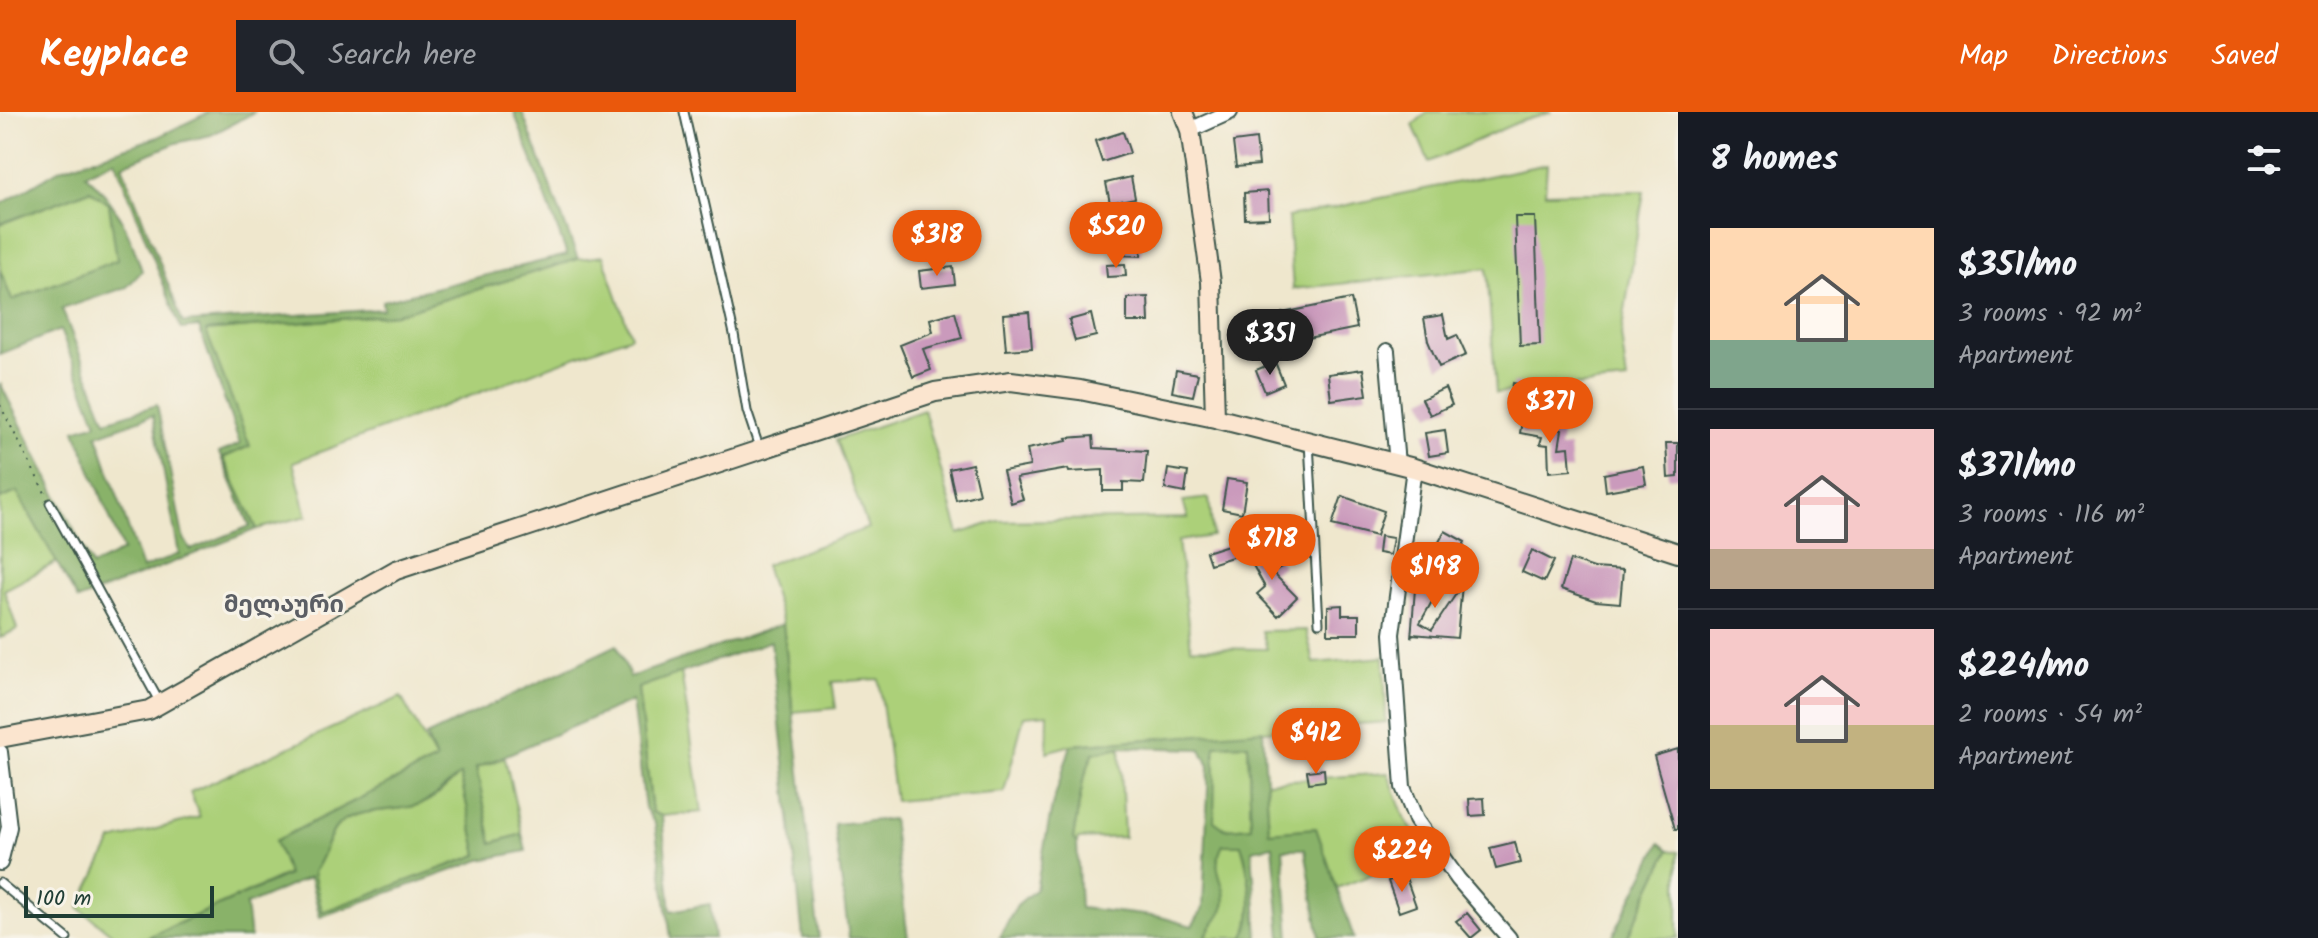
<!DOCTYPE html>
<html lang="en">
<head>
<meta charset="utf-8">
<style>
  :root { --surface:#171b24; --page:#20242c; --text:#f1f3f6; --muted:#9ea1a6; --line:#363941; --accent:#ea580c }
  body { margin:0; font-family:Kalam,"Noto Sans Georgian",sans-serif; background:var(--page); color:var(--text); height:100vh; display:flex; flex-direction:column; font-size:30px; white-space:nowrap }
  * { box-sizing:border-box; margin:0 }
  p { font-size:26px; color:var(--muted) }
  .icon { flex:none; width:44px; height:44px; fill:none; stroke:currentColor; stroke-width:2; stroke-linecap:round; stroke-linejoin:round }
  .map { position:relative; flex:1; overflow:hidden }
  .details { display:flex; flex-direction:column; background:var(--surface); width:640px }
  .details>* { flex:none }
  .scale { position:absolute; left:24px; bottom:20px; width:190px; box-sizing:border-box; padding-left:8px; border:4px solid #1f3d34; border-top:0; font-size:22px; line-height:28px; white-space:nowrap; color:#1f3d34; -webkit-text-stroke:6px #f7f3e8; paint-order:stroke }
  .price { position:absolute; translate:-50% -68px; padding:0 18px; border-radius:28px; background:var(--accent); color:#fff; font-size:26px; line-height:52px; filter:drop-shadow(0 2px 4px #0008) }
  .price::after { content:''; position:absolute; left:50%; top:48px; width:24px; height:18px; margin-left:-12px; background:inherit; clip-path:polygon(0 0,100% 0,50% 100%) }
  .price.selected { background:#222; color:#fff }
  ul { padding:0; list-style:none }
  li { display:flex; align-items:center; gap:24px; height:200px; padding:0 32px }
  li+li { border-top:2px solid var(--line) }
  li span { display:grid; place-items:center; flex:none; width:224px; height:160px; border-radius:0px; color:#555 }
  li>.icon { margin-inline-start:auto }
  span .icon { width:96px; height:96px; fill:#fffc; stroke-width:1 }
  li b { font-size:34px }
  h2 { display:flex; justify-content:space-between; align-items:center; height:96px; padding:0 32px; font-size:34px }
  header { display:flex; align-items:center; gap:48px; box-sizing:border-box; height:112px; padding:0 40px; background:var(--accent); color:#fff }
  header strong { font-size:38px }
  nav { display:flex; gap:44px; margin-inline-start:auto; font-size:28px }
  .search { width:560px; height:72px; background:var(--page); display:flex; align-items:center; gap:20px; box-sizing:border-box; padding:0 28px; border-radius:0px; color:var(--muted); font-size:30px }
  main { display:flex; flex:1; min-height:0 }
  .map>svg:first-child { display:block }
</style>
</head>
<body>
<header>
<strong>Keyplace</strong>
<div class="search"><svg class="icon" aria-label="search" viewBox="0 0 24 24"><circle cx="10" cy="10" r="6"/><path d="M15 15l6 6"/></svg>Search here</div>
<nav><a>Map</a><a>Directions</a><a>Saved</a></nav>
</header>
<main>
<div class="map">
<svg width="1678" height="826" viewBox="0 0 1678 826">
  <rect width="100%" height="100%" fill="#f7f3e8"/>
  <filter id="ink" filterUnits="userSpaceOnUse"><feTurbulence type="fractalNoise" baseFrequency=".0125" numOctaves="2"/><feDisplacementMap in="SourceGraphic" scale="16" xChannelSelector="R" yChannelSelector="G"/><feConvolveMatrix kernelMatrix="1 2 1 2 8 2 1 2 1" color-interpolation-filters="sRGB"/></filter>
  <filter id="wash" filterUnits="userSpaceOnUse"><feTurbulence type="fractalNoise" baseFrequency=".006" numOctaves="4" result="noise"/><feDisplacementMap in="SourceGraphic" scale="32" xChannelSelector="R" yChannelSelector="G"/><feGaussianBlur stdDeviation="1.8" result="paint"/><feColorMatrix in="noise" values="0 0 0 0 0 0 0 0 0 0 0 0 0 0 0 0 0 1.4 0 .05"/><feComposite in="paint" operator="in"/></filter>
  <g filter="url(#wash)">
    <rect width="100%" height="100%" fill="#efe7cd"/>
    <path fill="#acd079" stroke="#668656" stroke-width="2" d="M 1427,0 L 1552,0 L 1516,11 L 1429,50 L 1413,13 Z
      M 1547,52 L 1545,81 L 1644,79 L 1621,223 L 1627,269 L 1496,281 L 1487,156 L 1293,177 L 1288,105 Z
      M 90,78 L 109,92 L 118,148 L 12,188 L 0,158 L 0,112 Z
      M 603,144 L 631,224 L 293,350 L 307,404 L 257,417 L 223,345 L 249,334 L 206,219 L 396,202 L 578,147 Z
      M 924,298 L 959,422 L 998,409 L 1188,406 L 1183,389 L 1209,386 L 1213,424 L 1178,429 L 1191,536 L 1267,537 L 1262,519 L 1306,518 L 1314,551 L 1384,545 L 1386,610 L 1071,633 L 1047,640 L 1048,602 L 1024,604 L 1004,680 L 895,689 L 879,567 L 832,570 L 836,596 L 793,600 L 783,512 L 765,453 L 868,416 L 836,328 Z
      M 17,380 L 57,450 L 4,478 L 17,517 L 0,526 L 0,387 Z
      M 681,559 L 702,700 L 662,704 L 652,701 L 638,576 Z
      M 401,585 L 436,648 L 275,729 L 288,762 L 146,826 L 117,826 L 79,796 L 112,729 L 200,705 L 190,680 Z
      M 1248,632 L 1251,715 L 1225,717 L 1214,709 L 1215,633 Z
      M 1120,635 L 1124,725 L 1078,727 L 1077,731 L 1073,727 L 1083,669 L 1093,641 Z
      M 505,646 L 522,722 L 492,731 L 476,656 Z
      M 1388,661 L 1405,707 L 1428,742 L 1337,776 L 1316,716 L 1269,720 L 1266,670 Z
      M 460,662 L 478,743 L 322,800 L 313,760 C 325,745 326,724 340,711 C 357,696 393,700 414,694 C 434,689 446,676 460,662 Z
      M 1222,733 L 1241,733 C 1248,757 1258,805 1243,826 L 1205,826 L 1225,791 L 1215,749 Z
      M 1669,738 L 1678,740 L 1678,826 L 1627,826 Z"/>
    <path fill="#89b269" stroke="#54784e" stroke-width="2" fill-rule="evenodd" d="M 209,0 L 255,0 L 211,23 L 176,31 L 122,53 L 183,211 L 383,197 L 382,189 L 567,143 L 514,0 L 522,0 L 578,147 L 396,202 L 206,219 L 250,334 L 223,346 L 257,417 L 78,488 L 17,380 L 0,387 L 0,271 L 92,454 L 123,439 L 75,318 L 97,311 L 60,218 L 0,242 L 0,158 L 12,188 L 117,148 L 109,92 L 90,78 L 0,112 L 0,93 L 60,57 L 158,25 ZM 115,48 L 181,217 L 199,215 L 240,332 L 219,341 L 250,414 L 191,438 L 183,425 L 157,293 L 106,309 L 62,197 L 127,175 L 142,159 C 129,119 116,89 85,62 ZM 153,303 L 179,442 L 142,457 L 97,323 Z
      M 783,512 L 819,826 L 803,826 L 771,529 L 638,576 L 652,700 L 662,704 L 671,799 L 710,792 L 714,826 L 671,826 L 655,712 L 645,696 L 632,589 L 476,656 L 492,731 L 522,722 L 526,739 L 481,748 L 320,805 L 310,765 L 246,793 L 250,826 L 146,826 L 288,763 L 275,729 L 436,648 L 426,624 L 617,533 L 630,565 ZM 460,663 L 478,743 L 322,800 L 313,760 C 325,745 326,724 340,711 C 357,696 393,700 414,694 C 434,689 445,674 460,663 Z
      M 1263,618 L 1269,720 L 1316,716 L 1354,826 L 1320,826 L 1305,737 L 1283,737 L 1290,826 L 1281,826 L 1273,734 L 1252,738 L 1258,826 L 1243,826 C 1258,805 1249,756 1241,733 L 1223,733 C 1208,761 1229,770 1224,794 C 1220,808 1209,814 1205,826 L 999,826 L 1017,793 L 1036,777 L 1052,694 L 1071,633 ZM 1248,632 L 1251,715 L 1225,717 L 1214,709 L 1215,633 ZM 1120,635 L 1201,637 L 1209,654 L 1203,796 L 1192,814 L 1161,805 L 1080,796 L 1077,731 L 1073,727 L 1083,669 L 1093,641 Z
      M 892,707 L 908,826 L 849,826 L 834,712 Z
      M 1660,731 L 1669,738 L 1627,826 L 1612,826 Z"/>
    <g id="blocks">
      <path fill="#ca9abc" d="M 1123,20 L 1130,41 L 1102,50 L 1095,29 Z
        M 1256,27 L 1259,53 L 1236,55 L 1233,30 Z
        M 1131,65 L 1135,86 L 1110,91 L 1106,71 Z
        M 1268,79 L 1269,106 L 1245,107 L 1244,81 Z
        M 1515,105 L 1535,105 L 1540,233 L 1520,234 Z
        M 1120,124 L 1142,124 L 1141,144 L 1119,143 Z
        M 1125,152 L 1126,164 L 1107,165 L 1106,153 Z
        M 953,155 L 955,172 L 921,176 L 919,159 Z
        M 1148,185 L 1149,210 L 1127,210 L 1127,186 Z
        M 1351,187 L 1357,216 L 1288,230 L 1282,201 Z
        M 955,200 L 962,226 L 923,237 L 931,258 L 913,265 L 900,233 L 933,220 L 930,207 Z
        M 1029,200 L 1032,236 L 1006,238 L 1003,202 Z
        M 1091,202 L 1096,224 L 1075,229 L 1069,208 Z
        M 1443,203 L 1448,227 L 1457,223 L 1466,243 L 1439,255 L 1428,229 L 1424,206 Z
        M 1275,250 L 1284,272 L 1265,280 L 1256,258 Z
        M 1363,257 L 1367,283 L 1331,288 L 1328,262 Z
        M 1176,258 L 1198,262 L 1193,284 L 1172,280 Z
        M 1513,271 L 1524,273 L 1518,304 L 1508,302 Z
        M 1445,276 L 1452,293 L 1430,303 L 1422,287 Z
        M 1522,309 L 1562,318 L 1559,336 L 1569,335 L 1571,358 L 1549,360 L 1548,333 L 1540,332 L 1542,325 L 1520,321 Z
        M 1445,318 L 1448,341 L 1429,344 L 1425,321 Z
        M 1093,324 L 1094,336 L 1147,339 L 1144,371 L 1123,370 L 1123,379 L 1103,379 L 1103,358 L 1069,360 L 1068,357 L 1016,366 L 1023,387 L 1011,391 L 1003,359 L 1030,354 L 1027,337 L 1067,329 L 1066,326 Z
        M 1666,331 L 1678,331 L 1678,365 L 1668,366 Z
        M 972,352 L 979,382 L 956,388 L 949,357 Z
        M 1643,354 L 1646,372 L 1606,379 L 1604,362 Z
        M 1168,357 L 1188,360 L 1185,381 L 1165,377 Z
        M 1227,367 L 1247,370 L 1242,401 L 1222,397 Z
        M 1342,384 L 1384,399 L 1376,424 L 1332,413 Z
        M 1445,419 L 1465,430 L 1450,458 L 1430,446 Z
        M 1380,424 L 1393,426 L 1390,443 L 1378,441 Z
        M 1247,427 L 1251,439 L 1210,452 L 1206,440 Z
        M 1273,436 L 1283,454 L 1272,460 L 1297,485 L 1278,504 L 1257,482 L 1265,475 L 1250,448 Z
        M 1532,438 L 1554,449 L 1544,470 L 1522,460 Z
        M 1570,448 L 1594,456 L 1623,458 L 1620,491 L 1596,489 L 1561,477 Z
        M 1416,465 L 1444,468 L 1420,511 L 1432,518 L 1462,473 L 1457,526 L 1413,522 L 1411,526 Z
        M 1342,493 L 1342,503 L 1359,503 L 1359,522 L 1328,522 L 1328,494 Z
        M 1342,622 L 1345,642 L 1324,644 L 1321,625 Z
        M 1678,637 L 1678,717 L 1675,717 L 1654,644 Z
        M 1324,657 L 1325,669 L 1309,671 L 1307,659 Z
        M 1484,686 L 1485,703 L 1470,704 L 1469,687 Z
        M 1515,730 L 1520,751 L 1496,757 L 1490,736 Z
        M 1405,763 L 1416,794 L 1399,800 L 1388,769 Z
        M 1467,801 L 1481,818 L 1471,826 L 1456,809 Z"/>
    </g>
  </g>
  <g filter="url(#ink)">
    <use href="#blocks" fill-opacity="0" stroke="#3e564b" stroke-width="2"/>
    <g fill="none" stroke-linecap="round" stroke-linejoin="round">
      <g stroke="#3e564b" stroke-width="11">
        <path id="lane" d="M 684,0 L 734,222 L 747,299 L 759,335
          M 1309,330 L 1319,511
          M 50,391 L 160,591
          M 0,771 L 67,826"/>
      </g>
      <g stroke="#3e564b" stroke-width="18">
        <path id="street" d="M 1190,18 L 1230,0
          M 1387,239 L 1397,352
          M 1414,356 L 1392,522 L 1403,675 L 1416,708 L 1458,767 L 1509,826
          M 0,640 L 9,715 L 0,751"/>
      </g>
      <g stroke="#3e564b" stroke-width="22">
        <path id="secondary" d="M 1183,0 L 1190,18 L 1211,170 L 1215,306
          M 0,626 L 149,598 L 396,458 L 935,280 L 1011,269 L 1080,278 L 1215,306 L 1414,356 L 1678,441"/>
      </g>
      <path stroke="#3e564b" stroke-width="2" stroke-dasharray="2 6" stroke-linecap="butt" d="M 0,293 L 45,381"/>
      <use href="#lane" stroke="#fff" stroke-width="7"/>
      <use href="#street" stroke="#fff" stroke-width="14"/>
      <use href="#secondary" stroke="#fbe5cf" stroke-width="18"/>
    </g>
  </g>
  <g text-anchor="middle" stroke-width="6" stroke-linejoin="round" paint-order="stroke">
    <g font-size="24" font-weight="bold" fill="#5b5e64" stroke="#f7f3e8">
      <text x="284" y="500">მელაური</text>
    </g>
  </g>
</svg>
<div class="scale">100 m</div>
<b class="price" style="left:1116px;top:158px">$520</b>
<b class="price" style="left:937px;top:166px">$318</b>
<b class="price selected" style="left:1270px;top:265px">$351</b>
<b class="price" style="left:1550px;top:333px">$371</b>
<b class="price" style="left:1272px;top:470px">$718</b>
<b class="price" style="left:1435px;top:498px">$198</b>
<b class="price" style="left:1316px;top:664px">$412</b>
<b class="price" style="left:1402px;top:782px">$224</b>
</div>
<section class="details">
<h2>8 homes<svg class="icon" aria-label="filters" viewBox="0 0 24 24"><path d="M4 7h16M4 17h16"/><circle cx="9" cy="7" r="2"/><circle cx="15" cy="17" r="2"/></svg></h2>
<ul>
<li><span style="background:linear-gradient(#ffd9b3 70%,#7fa58c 0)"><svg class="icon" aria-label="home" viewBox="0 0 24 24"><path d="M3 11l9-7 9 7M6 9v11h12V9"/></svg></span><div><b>$351/mo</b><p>3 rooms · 92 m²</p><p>Apartment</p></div></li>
<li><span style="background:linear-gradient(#f6c9c9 75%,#b9a48a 0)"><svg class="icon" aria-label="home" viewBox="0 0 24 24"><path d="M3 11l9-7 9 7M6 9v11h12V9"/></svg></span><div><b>$371/mo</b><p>3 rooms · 116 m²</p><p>Apartment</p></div></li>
<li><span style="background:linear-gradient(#f6c9c9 60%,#c2b280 0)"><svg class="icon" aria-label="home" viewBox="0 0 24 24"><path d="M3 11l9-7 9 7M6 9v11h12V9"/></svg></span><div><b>$224/mo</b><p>2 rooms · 54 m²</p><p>Apartment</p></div></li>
</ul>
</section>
</main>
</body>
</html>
